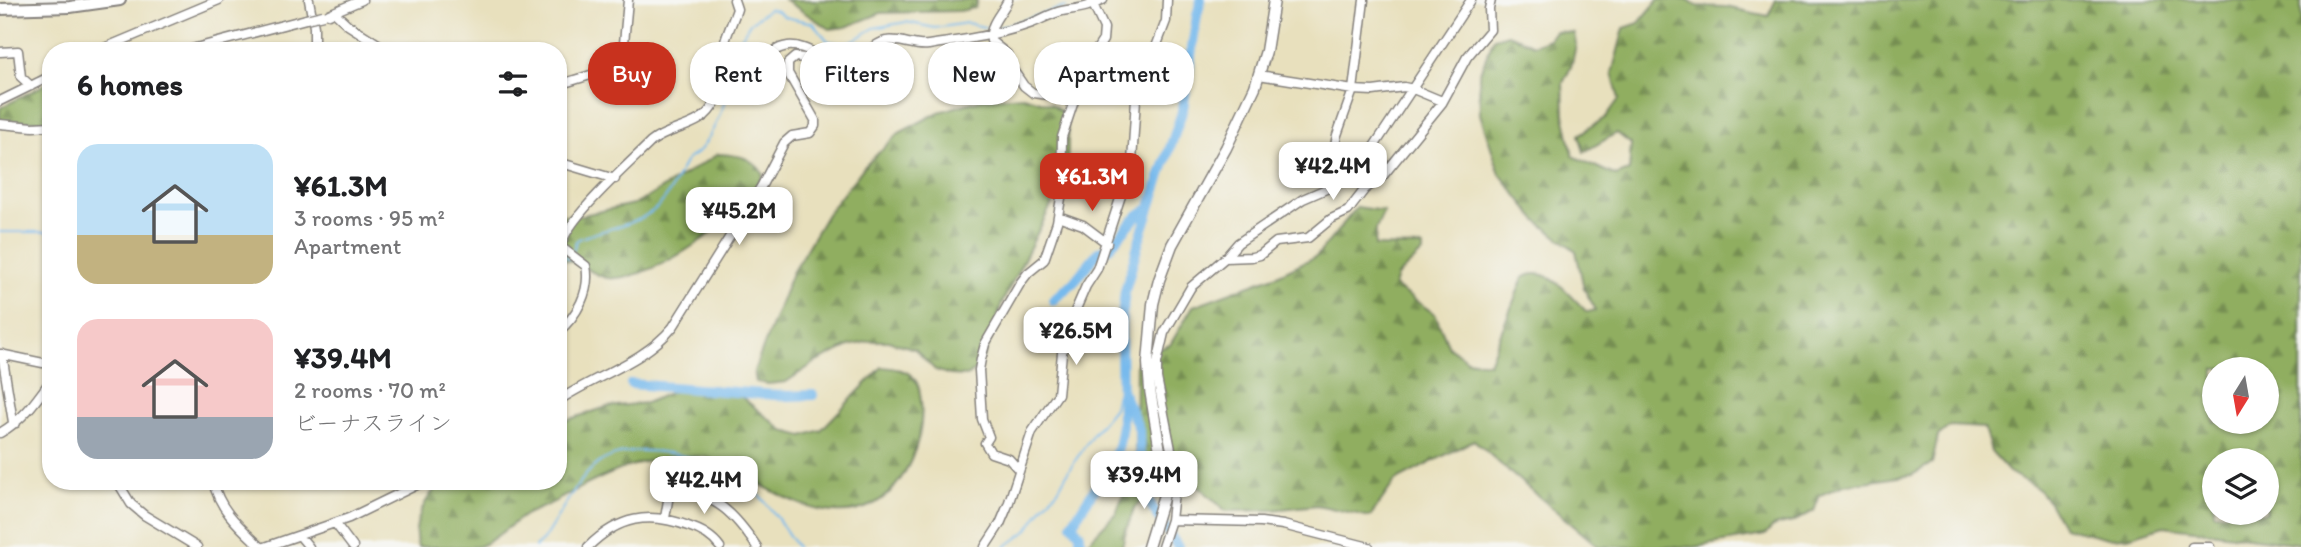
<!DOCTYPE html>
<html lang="en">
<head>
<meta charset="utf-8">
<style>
  :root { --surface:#fff; --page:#f6f6f6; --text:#202124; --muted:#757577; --accent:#c8321e }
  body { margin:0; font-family:Itim,"Klee One",sans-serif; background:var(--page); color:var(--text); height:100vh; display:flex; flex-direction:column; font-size:26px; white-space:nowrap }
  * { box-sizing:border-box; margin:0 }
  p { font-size:23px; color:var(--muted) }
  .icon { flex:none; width:38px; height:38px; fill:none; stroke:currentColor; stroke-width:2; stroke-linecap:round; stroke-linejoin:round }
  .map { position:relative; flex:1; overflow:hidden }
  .drawer { position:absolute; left:42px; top:42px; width:525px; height:448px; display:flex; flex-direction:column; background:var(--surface); border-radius:28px; box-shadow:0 2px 5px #0004 }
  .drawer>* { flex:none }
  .guide { position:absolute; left:588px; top:42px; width:665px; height:63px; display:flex; gap:14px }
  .needle { width:46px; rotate:191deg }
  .tools { position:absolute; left:2202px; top:357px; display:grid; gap:14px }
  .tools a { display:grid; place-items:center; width:77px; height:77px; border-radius:50%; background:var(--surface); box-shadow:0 2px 5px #0004; font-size:35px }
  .price { position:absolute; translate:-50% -60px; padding:0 16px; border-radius:14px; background:#fff; color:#222; font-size:23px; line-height:46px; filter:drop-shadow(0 2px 4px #0008) }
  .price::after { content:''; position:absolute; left:50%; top:42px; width:21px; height:16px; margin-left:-10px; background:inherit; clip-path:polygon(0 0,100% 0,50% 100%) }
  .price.current { background:var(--accent); color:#fff }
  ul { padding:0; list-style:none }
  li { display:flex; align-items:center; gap:21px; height:175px; padding:0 35px }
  li span { display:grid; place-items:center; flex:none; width:196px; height:140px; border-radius:21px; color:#555 }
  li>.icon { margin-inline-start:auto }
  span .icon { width:84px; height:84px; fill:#fffc; stroke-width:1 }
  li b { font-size:30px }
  h2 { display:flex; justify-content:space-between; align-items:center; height:84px; padding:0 35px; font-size:30px }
  .chip { padding:0 24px; border-radius:28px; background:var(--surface); box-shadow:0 2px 5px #0004; font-size:24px; line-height:63px }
  .chip.current { background:var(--accent); color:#fff }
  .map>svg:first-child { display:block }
</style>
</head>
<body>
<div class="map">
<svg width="2301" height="547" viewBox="0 0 2301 547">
  <defs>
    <pattern id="forest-firs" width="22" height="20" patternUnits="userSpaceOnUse" patternTransform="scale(1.75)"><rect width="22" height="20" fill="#90ae61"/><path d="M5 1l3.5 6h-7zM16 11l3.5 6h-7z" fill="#758d51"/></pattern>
  </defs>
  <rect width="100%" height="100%" fill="#f6f6f2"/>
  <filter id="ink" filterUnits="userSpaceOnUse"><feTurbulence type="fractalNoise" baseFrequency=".0143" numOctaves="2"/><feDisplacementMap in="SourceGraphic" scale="14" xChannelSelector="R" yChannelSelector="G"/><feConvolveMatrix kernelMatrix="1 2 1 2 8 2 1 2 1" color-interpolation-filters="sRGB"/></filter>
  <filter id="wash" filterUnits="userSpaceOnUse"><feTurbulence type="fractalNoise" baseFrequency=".00686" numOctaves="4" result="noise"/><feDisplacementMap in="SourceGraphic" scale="28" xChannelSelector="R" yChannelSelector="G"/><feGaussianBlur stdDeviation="1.57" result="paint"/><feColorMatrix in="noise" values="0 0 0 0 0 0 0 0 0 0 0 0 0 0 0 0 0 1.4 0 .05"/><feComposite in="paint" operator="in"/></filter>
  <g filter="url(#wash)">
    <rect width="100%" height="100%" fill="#e8e0bd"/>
    <path fill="url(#forest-firs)" stroke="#59684e" stroke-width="2" fill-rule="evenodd" d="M 785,0 L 977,0 L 975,8 L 960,11 L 881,13 L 846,27 L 830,29 Z
      M 1658,0 L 1689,0 L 1697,6 L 1726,7 L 1768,16 L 1776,0 L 2301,0 L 2301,544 L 2164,526 L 2128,537 L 2108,538 L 2063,527 L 2049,502 L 2037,488 L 2009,472 L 1991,452 L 1984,428 L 1950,426 L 1938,436 L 1932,463 L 1912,475 L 1844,485 L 1820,495 L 1814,511 L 1793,522 L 1774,526 L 1765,535 L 1694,547 L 1599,547 L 1507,470 L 1474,440 L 1395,481 L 1370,517 L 1317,505 L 1272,510 L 1226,511 L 1181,471 L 1154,475 L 1149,494 L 1135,507 L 1126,530 L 1122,547 L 1083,547 L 1116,513 L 1135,464 L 1136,363 L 1139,356 L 1170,345 L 1193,306 L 1277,275 L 1317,256 L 1357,207 L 1384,211 L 1376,229 L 1375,246 L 1423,247 L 1423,252 L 1397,276 L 1394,286 L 1435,314 L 1449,347 L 1467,360 L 1489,363 L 1523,278 C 1547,262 1571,297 1587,312 L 1596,310 L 1584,289 L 1576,251 L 1537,221 L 1500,174 L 1480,114 L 1479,75 L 1494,38 L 1508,34 L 1534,45 L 1549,39 L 1555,31 L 1574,33 L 1576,45 L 1571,67 L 1563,83 L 1564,114 L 1573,156 L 1616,176 L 1629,171 L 1631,144 L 1617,133 L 1584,152 L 1579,135 L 1606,117 L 1619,99 L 1612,73 L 1624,28 L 1639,23 ZM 2214,369 L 2266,369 L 2266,422 L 2214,422 ZM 2214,460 L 2266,460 L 2266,513 L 2214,513 Z
      M 51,81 L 51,121 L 0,121 L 0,108 Z
      M 1023,96 L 1053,105 L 1066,115 C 1069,139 1069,158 1063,182 L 1002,303 L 987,350 L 977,369 L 967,376 L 950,375 L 935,370 L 915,349 L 888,341 L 871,341 L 849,346 L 816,362 L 786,382 L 768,384 L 756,382 L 754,371 L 792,273 L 827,214 L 864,167 L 899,133 L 939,112 L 983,99 Z
      M 718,154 C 738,155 752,156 763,174 C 746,216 655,282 608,278 C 595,276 586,267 574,262 C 569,260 563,260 558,259 L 558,215 L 578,216 L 638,203 Z
      M 882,367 C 892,368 905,369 912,376 C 919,383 920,392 921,401 C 925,437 907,487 872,505 C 822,529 770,488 729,467 C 721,464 712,458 704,457 C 651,450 599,477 554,502 C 545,507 534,510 525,515 C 512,523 491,544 476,547 C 458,547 436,547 418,547 C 410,526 426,495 443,481 L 558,481 L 558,423 L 607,407 L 646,403 L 685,386 L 712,386 L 733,390 L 784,431 L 803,436 L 821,430 Z"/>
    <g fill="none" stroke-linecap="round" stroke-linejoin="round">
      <path stroke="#77baed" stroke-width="2" d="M 997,28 L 1065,7
        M 733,74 L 731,54 L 750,23 L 769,9 L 777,11 L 785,17 L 813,23 L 828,41 L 842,44 L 852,41 L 874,28 L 906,22 L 935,28 L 967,23 L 988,28
        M 0,232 L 51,232
        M 558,251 L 569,259
        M 573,251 L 576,241 L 579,239 C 603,228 634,227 655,209 C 669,198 676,179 684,164 C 687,157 695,156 700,150 C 715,131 724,105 732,81
        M 535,547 L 543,540 C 557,519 577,480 596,465 C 634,434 723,460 755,491 C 772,507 784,529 797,547
        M 1005,547 L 1027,531 L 1044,505 L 1058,490 L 1069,470 L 1092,435 L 1114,408 L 1117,393 L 1122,388"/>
      <path stroke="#77baed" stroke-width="10" d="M 1053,300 L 1074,282 L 1099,251 L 1109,248 L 1137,216 L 1150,208
        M 631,384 L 788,396 L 813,395
        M 1124,395 L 1139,429 L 1141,490 L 1178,547
        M 1080,547 L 1080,534 L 1072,524 L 1103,476 L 1118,448 L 1122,425 L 1121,324 L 1125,291 L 1139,241 L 1183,109 L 1197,15 L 1201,0"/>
    </g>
  </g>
  <g filter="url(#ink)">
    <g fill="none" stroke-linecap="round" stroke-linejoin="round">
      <g stroke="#85817c" stroke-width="11">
        <path id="minor" d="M 309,0 L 314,27 L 314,51
          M 1008,0 C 1001,15 989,23 991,41 L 1007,54 L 1011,67 L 1024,86 L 1033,93 L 1074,98
          M 335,13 L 348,25 L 389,51
          M 329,14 L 362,0
          M 97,51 L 219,0
          M 184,51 L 306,19
          M 0,52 L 18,51 L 21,77 L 31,86
          M 1259,75 L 1353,90 L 1373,91 L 1404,87 L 1413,89 L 1442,101
          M 725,76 C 771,82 758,50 788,46 C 807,44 824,62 844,63 C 859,63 871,44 886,41 C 899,38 914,47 928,45 C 963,40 999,35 1032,23 C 1042,19 1052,13 1062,11 C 1079,8 1087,8 1103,0
          M 558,85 L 597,73 L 624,43 L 628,0
          M 0,101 L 51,76
          M 0,124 L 33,127 L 51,126
          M 558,162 L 615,179
          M 1326,189 L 1337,135 L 1353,90 L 1364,0
          M 1058,216 L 1083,225 L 1107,243
          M 1225,258 L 1252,257 L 1260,255 L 1276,242 L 1308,238 L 1331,219 L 1348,211 L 1365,189 L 1382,177 L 1442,103 L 1467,57 L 1490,30 L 1489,9 L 1491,0
          M 558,332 C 577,316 591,291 586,266 L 561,247 C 564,221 630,163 651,142 C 666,130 684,129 700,119 C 713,112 725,87 725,72 C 724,63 722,55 724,45 C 727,33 733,21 737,9 L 734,0
          M 0,354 L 43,363 L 51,362
          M 2,354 L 13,422 L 16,423
          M 558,401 C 596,375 643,363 673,327 L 761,187 L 784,143 L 792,136 L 810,133 L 815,126 L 815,120 L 788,73 L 788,63 L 795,57 L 830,61
          M 0,433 C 23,420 36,401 51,380
          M 1019,470 L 1009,459 L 991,453 L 985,443 L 989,437 L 982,419 L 979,370 L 981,359 L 985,344 L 1021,282 L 1028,273 L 1044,260 L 1057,222 L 1061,198 L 1062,137 L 1085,68 L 1103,40 L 1104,28 L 1091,0
          M 117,481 L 131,504 L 144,515 L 197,547
          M 213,481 C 219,510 241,528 261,547
          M 665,518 L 670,489 L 677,486 C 719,500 732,510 757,547
          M 1171,520 L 1261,522 L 1283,525 L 1369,547
          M 335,523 L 353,547
          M 300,536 L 309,547
          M 265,547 L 349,518 L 425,481
          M 588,547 C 618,517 649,511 688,526 C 701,530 712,536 720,547
          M 985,547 L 1000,524 L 1008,505 L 1032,432 L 1058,394 L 1063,343 L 1067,330 L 1086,286 L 1097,269 L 1132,162 L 1136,99 L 1166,21 L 1167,0
          M 1162,547 L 1171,520 L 1176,475 L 1157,378 L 1157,363 L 1164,333 L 1191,287 L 1225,258 L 1238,243 L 1303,199 L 1326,189 L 1365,160 L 1471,0
          M 2192,547 L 2210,547"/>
      </g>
      <g stroke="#85817c" stroke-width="13">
        <path id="major" d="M 1148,547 L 1164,495 L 1165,481 L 1150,390 L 1148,363 L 1153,304 L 1159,280 L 1172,245 L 1226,148 L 1255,87 L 1266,51 L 1274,0"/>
      </g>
      <g stroke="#85817c" stroke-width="14">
        <path id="highway" d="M 0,9 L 70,7 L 120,0"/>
      </g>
      <use href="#minor" stroke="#fff" stroke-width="8"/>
      <use href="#major" stroke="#fff" stroke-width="10"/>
      <use href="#highway" stroke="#fff" stroke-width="10"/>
      <g stroke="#85817c" stroke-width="11" stroke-linecap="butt">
        <path id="minor-bridge" d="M 306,19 L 323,15"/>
      </g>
      <use href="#minor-bridge" stroke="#fff" stroke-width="8"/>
    </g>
  </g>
</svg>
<div class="tools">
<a><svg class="needle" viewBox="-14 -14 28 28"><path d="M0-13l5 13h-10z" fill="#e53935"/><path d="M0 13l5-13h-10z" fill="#757577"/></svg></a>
<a><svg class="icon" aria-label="layers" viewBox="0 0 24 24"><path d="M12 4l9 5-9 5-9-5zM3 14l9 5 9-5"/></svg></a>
</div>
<b class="price" style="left:1333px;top:202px">¥42.4M</b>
<b class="price current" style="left:1092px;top:213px">¥61.3M</b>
<b class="price" style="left:739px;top:247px">¥45.2M</b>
<b class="price" style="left:1076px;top:367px">¥26.5M</b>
<b class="price" style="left:1144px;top:511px">¥39.4M</b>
<b class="price" style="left:704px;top:516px">¥42.4M</b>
<div class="guide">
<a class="chip current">Buy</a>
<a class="chip">Rent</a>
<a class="chip">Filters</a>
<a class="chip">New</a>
<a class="chip">Apartment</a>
</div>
<section class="drawer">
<h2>6 homes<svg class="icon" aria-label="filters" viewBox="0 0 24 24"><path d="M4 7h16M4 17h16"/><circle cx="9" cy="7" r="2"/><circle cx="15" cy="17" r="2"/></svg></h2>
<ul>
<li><span style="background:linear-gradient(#bfe0f5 65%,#c2b280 0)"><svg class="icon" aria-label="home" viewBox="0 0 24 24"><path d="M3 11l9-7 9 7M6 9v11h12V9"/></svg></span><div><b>¥61.3M</b><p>3 rooms · 95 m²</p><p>Apartment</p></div></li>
<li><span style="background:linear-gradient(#f6c9c9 70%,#9aa5b1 0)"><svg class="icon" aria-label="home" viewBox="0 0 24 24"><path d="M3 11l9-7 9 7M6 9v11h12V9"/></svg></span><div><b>¥39.4M</b><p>2 rooms · 70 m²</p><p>ビーナスライン</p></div></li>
</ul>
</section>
</div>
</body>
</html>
